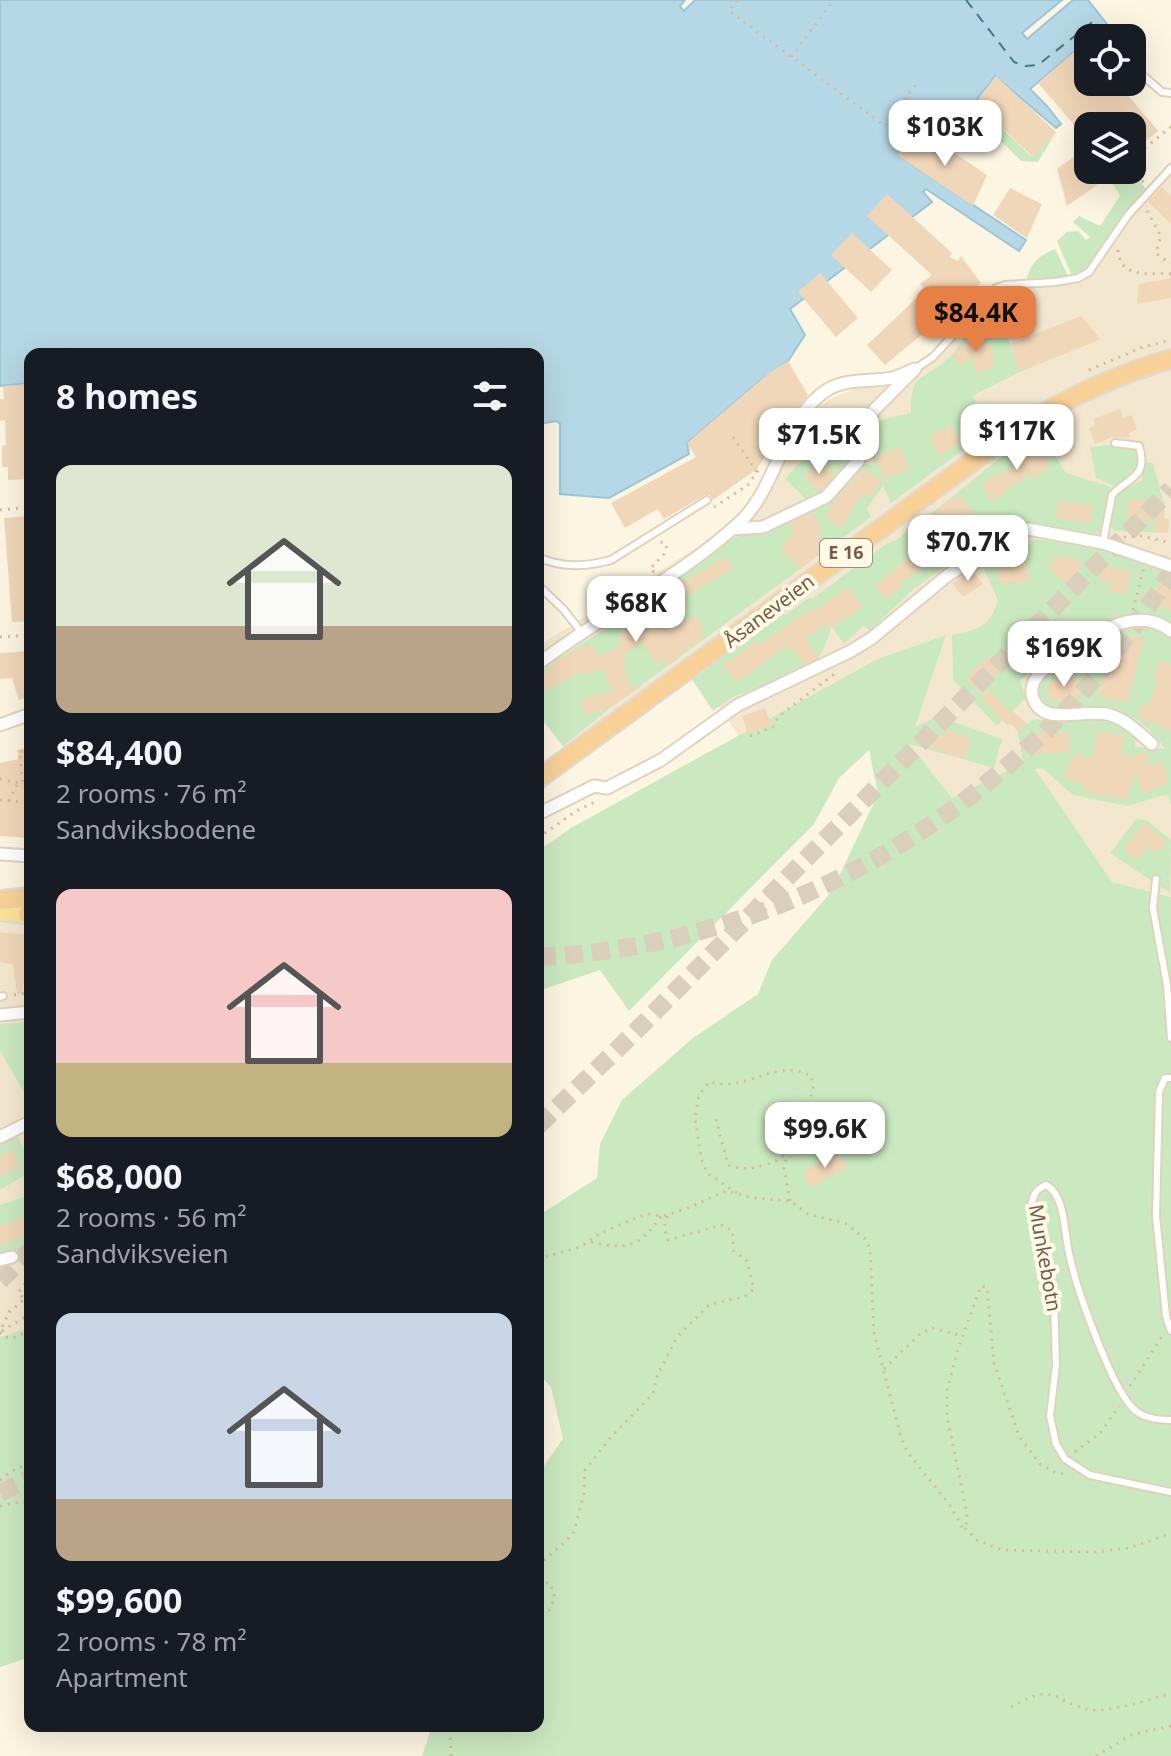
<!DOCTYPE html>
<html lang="en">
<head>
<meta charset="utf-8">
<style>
  :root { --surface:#171b24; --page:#20242c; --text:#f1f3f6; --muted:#9ea1a6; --accent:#e68046 }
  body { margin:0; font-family:"Noto Sans",sans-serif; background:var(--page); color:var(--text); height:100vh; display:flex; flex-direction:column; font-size:30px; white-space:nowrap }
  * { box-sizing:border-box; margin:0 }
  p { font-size:26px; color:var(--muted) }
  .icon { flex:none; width:44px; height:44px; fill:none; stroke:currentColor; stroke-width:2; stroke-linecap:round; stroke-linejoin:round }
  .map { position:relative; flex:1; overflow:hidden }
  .details { position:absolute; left:24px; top:348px; width:520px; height:1384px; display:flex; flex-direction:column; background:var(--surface); border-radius:16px; box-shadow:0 8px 32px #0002 }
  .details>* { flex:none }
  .controls { position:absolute; left:1074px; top:24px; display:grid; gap:16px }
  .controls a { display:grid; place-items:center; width:72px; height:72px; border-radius:16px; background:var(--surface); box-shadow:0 8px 32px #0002; font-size:40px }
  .price { position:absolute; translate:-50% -68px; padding:0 18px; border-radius:16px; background:#fff; color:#222; font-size:26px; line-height:52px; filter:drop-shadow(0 2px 4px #0008) }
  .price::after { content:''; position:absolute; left:50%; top:48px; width:24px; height:18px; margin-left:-12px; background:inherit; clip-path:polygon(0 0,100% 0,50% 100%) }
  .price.current { background:var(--accent); color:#111 }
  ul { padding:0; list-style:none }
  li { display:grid; align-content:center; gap:16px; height:424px; padding:0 32px }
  li span { display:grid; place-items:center; height:248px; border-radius:16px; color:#555 }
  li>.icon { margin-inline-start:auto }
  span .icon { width:144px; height:144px; fill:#fffc; stroke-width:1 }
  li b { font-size:34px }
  h2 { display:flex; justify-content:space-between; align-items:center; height:96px; padding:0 32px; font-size:34px }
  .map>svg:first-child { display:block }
</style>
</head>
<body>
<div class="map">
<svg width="1171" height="1756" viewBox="0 0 1171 1756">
  <rect width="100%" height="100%" fill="#fcf5e1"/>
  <path fill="#f3e8cf" d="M 1171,160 L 1171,897 L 1112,882 L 1028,761 L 952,798 L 909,745 L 945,635 L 877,659 L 738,735 L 695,670 L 569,754 L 538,714 L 538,646 L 742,520 L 789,433 L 829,399 L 925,363 L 990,299 L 1092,273 Z
    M 0,903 L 30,907 L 30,1324 L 23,1330 L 0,1337 Z"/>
  <path fill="#cbe9c0" d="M 988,115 L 1031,156 L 1055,134 L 1038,162 L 1021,161 L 982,122 Z
    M 1131,170 L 1146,189 L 1115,228 L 1092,264 L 1087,270 L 1072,276 L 1057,241 L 1067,232 L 1078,231 L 1086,240 L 1090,237 L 1073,222 L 1079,216 L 1100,226 L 1120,196 L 1110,179 L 1115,181 Z
    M 1055,249 L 1068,276 L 1026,280 C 1032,261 1038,257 1055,249 Z
    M 1004,328 L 1020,372 L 972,396 L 993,428 L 891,503 L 883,486 L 867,508 L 871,517 L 614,705 L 563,746 L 538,714 L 538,672 L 653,597 L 726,540 L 765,529 L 827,499 L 840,491 L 856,464 L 875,465 L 865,439 L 873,422 L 911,413 C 911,373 920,382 946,360 C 956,352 963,339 971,329 L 986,339 Z
    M 841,417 L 859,430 L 854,445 L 857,450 L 855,456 L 824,494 L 807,500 L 785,479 Z
    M 1039,431 L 1066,473 L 1111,487 L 1099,534 L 1024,524 L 953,561 L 915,588 L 869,631 L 864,625 L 844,644 L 832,627 C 824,647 821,668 795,668 L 793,674 L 733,697 L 713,711 L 691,678 L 781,611 L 785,615 L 810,597 L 812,599 L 886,544 L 900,538 L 915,520 L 922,521 L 1000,458 Z
    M 1110,445 L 1137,450 C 1140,472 1134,474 1116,487 L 1096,478 L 1090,447 Z
    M 1143,462 L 1153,463 L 1163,501 L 1165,501 L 1164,518 L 1169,519 L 1168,533 L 1113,531 C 1105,501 1117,493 1142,480 Z
    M 1036,539 C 1082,545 1128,552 1171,571 L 1171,625 C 1164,621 1156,616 1148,615 C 1111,610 1051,660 1020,680 L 1026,698 L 997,726 L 953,680 L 952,635 C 978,630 991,626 998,600 L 980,561 L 1002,556 Z
    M 1144,625 L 1163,632 L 1171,639 L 1171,806 L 1168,794 L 1127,806 L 1073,795 L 1042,768 L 1035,769 L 1112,882 L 1171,897 L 1171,1756 L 422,1756 L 432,1726 L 538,1726 L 538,1474 L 563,1439 L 551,1387 L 538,1373 L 538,1216 L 597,1178 L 600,1144 L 622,1100 L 693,1038 L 758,994 L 772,960 L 832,891 L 878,794 L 869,750 L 839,778 L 814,824 L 629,1011 L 600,970 L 538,991 L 538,851 L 571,828 L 877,659 L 946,635 L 915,727 L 938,716 L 1002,739 L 994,768 L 909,744 L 952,798 L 1023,763 L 1018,732 C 1040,712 1032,721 1057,722 C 1066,722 1074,718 1083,717 C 1102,714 1120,724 1137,733 L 1135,747 L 1165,749 C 1148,723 1119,703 1087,707 C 1069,708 1063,716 1044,709 L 1036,693 C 1041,672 1065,657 1085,657 L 1090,645 L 1121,629 Z
    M 1137,818 L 1148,821 L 1171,840 L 1170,893 L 1110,853 Z
    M 30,1022 L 30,1103 L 0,1050 L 0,1024 Z
    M 17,1134 L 30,1164 L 30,1172 L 0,1190 L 0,1144 Z
    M 30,1195 L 30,1246 L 0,1255 L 0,1205 Z
    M 30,1324 L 30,1657 L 0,1667 L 0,1337 L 23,1330 Z"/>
  <path fill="#b6d7e5" stroke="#9cc5d7" stroke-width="2" d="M 0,0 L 685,0 L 680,6 L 684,11 L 695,0 L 1062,0 L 1022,33 L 1027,39 L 1073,0 L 1088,0 L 1107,24 L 1030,89 L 1047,106 L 1061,124 L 1056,128 L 995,76 L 975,102 L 980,107 L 947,145 L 922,131 L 898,155 L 1026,240 L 1019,251 L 926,189 L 923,192 L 932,202 L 790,309 L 805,335 L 788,361 L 761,380 L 687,443 L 689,454 L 609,498 L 560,494 L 560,424 L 557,421 L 538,424 L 538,354 L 30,354 L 30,383 L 0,386 Z"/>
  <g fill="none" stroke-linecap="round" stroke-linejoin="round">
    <path stroke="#45778d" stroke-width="2" stroke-dasharray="10 8" stroke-linecap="butt" d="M 966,0 L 1014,62 L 1025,66 L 1038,65 L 1095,20"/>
  </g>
  <path fill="#f1d7b9" d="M 1088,40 L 1088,82 L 1117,82 L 1158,131 L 1132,152 L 1132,126 L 1088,126 L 1088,141 L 1038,83 Z
    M 996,76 L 1056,132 L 1033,157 L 976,103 Z
    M 929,136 L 987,175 L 973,206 L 897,155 L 911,142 L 916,145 Z
    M 1079,153 L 1088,162 L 1088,172 L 1097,185 L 1067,206 L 1057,169 Z
    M 1162,187 L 1171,196 L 1171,224 L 1148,202 Z
    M 1010,188 L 1042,204 L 1027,238 L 993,215 Z
    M 887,194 L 952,253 L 950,257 L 958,261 L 961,256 L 981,283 L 944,311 L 947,314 L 885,365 L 867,345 L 925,290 L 920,284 L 932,275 L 867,216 Z
    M 852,233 L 892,270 L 871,292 L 831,255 Z
    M 820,273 L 858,318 L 836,337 L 798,292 Z
    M 1171,278 L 1171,298 L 1137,304 L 1139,284 Z
    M 1081,316 L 1101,339 L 1020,372 L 1010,344 Z
    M 976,334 L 991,346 L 995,357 L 991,359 L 994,367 L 977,373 L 971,357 L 961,366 L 952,355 Z
    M 788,361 L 808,395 L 793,413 L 757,469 L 713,500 L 710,495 L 705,495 L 664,519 L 658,509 L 625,528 L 611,503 L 696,457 L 687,443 L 769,373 Z
    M 30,384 L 30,479 L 8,480 L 8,467 L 2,467 L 2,446 L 6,445 L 5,420 L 0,421 L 0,399 L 4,399 L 3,386 Z
    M 1120,409 L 1123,418 L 1132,415 L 1137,430 L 1129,433 L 1130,437 L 1126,438 L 1113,437 L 1095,444 L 1089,428 L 1095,426 L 1093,419 Z
    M 951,426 L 960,442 L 939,456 L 929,437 Z
    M 1034,442 L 1050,466 L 1033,478 L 1029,474 L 992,501 L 981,485 L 997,473 L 999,476 L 1020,462 L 1015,455 Z
    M 900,447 L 909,469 L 884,479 L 875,457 Z
    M 819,460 L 835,474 L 820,491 L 804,479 Z
    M 863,469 L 882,480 L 870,497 L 862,493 L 842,528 L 825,518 L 834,501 Z
    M 960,495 L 974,514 L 953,530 L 951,527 L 943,532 L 931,516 L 939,510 L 938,508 Z
    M 1128,499 L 1165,502 L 1164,519 L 1169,519 L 1168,533 L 1155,532 L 1156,522 L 1127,519 Z
    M 1058,501 L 1093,505 L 1091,523 L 1056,518 Z
    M 812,513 L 822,529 L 817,533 L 825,543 L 822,545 L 825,550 L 800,569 L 781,548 L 794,532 L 789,524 Z
    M 30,516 L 30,621 L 12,622 L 4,518 Z
    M 926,543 L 936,557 L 899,584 L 901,587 L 886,600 L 875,585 Z
    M 1052,555 L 1081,560 L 1078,578 L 1072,576 L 1071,581 L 1055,578 L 1050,567 Z
    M 727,557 L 733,568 L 729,571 L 660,611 L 672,631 L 695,615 L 705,630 L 701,633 L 702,639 L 676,657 L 678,659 L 667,666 L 662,660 L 657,664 L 641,642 L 623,655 L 627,661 L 623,663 L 631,688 L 642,686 L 611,707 L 604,708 L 604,711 L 584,715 L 581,698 L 612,692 L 603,668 L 587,675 L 583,671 L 538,695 L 538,676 L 551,668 L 550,666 L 570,653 L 591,644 L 600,656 L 623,643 L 618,636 L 632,626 L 628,619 L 659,600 L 657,596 Z
    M 1026,559 L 1028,582 L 1000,584 L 998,561 Z
    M 1103,565 L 1131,571 L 1126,594 L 1106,590 L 1115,584 L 1099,581 Z
    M 973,570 L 983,584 L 963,597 L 952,583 Z
    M 1160,582 L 1171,586 L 1171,611 L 1146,599 L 1151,587 L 1157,590 Z
    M 848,587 L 862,607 L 828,630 L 825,625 L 805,639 L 818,657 L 804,664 L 791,647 L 787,650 L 785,647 L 736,683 L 723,666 L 757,641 L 760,645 L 808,610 L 810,613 Z
    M 1032,627 L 1034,654 L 1014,664 L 1011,658 L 979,693 L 966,680 L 971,673 L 987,657 L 993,659 L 1014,648 L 1010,641 Z
    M 1133,636 L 1144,638 L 1127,703 L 1099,697 L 1104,671 L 1103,668 L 1073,669 L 1073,659 L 1077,657 L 1095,657 L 1090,649 L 1113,648 L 1109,664 L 1117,666 L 1130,638 Z
    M 30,651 L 30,696 L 19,700 L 12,678 L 0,679 L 0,653 Z
    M 1160,660 L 1171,664 L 1171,731 L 1137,717 L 1143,704 L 1149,705 L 1158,681 L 1153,679 Z
    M 1075,675 L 1080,697 L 1058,702 L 1057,699 L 1050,701 L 1047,685 L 1054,683 L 1053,680 Z
    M 989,690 L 1010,712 L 1012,710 L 1027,724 L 1018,732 L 1010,723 L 1007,726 L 981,698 Z
    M 765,708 L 772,726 L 748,734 L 742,716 Z
    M 946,730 L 971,738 L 964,759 L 931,747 L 936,733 L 944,736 Z
    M 1098,730 L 1125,736 L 1120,756 L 1148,753 L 1146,766 L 1160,761 L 1163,763 L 1168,783 L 1143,794 L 1135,773 L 1126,800 L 1083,792 L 1085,787 L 1063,776 L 1075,754 L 1092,759 Z
    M 1069,732 L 1070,752 L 1035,754 L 1034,733 Z
    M 30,747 L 30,838 L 0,836 L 0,763 L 19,759 L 17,750 Z
    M 1144,823 L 1167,842 L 1157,853 L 1149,846 L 1136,861 L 1124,848 Z
    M 0,932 L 28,935 L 24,968 L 28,967 L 30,984 L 23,984 L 22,994 L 17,994 L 13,964 L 0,962 Z
    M 12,1150 L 20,1167 L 0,1176 L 0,1155 Z
    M 839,1152 L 847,1167 L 811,1187 L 803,1172 Z
    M 30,1215 L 30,1233 L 0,1245 L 0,1226 Z"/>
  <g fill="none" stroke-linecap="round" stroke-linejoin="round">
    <path stroke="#dacfbb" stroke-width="18" stroke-dasharray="18 9" stroke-linecap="butt" d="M 538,957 C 738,948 927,856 1064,712 C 1105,670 1138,621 1171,573
      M 538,1126 L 634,1033 L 1171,489
      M 0,1281 L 30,1250
      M 0,1493 L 30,1478"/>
    <g stroke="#e0d2bd" stroke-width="10">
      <path id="service" d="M 1132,66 L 1162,92 L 1171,93
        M 915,369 L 933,357 L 996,288 L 1005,285 L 1055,282 L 1078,278 L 1089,272 L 1128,215 L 1171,168
        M 1103,543 L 1112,495 C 1128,477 1149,478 1139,446 L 1115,443
        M 538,557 C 561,568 586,567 611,560 L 707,500
        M 538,585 L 564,610 L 582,633
        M 1156,879 L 1153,908 L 1167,985 L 1171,1038
        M 0,997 L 3,996
        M 1171,1078 L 1165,1078 L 1159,1092 L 1156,1216 L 1166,1316 L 1171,1331
        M 1171,1420 C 1159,1420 1146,1419 1136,1411 C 1113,1394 1077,1289 1070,1258 C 1064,1236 1066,1195 1046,1185 C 1037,1189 1034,1193 1032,1202 L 1054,1300 L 1056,1365 L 1050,1416 L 1056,1444 L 1065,1459 L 1090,1475 L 1171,1492"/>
    </g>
    <g stroke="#e0d2bd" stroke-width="15">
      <path id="minor" d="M 732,529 L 763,527 L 826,497 L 859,460 L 861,442 L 873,411 L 913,371
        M 538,664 C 604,613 680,578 741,521 C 777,487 783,418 827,390 C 846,378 871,382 892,378 C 900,376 907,372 915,369
        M 0,725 L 30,714
        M 1152,744 C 1139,733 1127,720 1110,715 C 1086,707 1039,730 1032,694 C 1031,685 1034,679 1041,672 C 1075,649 1129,598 1171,631
        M 538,814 L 594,786 L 607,788 L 661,760 L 738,705 L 851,651 L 872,638 L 948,575 L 1006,539 L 1028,529 L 1103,543 L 1171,566
        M 0,854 L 30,856
        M 0,1015 L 30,1012
        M 0,1137 L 30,1122
        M 0,1260 L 12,1257"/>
    </g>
    <g stroke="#e0dbd7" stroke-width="22">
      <path id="primary" d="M 0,911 L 28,914"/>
    </g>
    <g stroke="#e0dbd7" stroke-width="22">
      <path id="trunk" d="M 538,779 L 1017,429 C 1066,398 1115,375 1171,359
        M 0,900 L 30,897
        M 28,914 L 30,914"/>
    </g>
    <path stroke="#d5bb9c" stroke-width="3" stroke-dasharray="2 6" stroke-linecap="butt" d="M 737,0 L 729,11 L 885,126 L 916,84
      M 791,57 L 834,0
      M 906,98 L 953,136
      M 1132,158 L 1171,127
      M 1132,168 L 1145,184
      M 1108,175 L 1116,170
      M 1147,211 L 1161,236 L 1156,253 L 1166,261 L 1171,262
      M 1118,250 C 1120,280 1149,272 1171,274
      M 1089,370 L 1143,347 L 1171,340
      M 733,437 L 757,472
      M 714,507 L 748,485 L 759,469
      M 0,510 L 30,507
      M 1124,537 L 1142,536 L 1171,543
      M 654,572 L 650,569 L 664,554 L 667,545 L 659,541
      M 1133,610 L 1144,567
      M 0,637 L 30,635
      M 750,736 L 773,727 L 779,716 L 837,672
      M 0,779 L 18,783 L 30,782
      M 23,782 L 19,752 L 30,750
      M 0,800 L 30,803
      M 9,801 L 18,783
      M 538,838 L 576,811 L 599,800
      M 14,995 L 30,992
      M 716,1119 L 728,1165 C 744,1170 750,1169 765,1165 C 804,1153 789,1126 797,1096
      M 737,1193 L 707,1173 L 701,1158 L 695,1118 L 699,1095 L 709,1082 C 716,1083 723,1085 729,1084 C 757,1082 784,1060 811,1076 L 813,1087 L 807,1116 L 798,1143 L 788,1152 L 784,1168 L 790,1201
      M 591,1242 C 628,1250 639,1248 661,1216
      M 538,1259 L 580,1247 L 601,1233 L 638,1217 L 648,1214 L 663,1216 L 688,1208 L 726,1191 L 754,1198 L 790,1201 L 808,1214 L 847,1224 L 865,1239 L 870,1249 L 874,1333 L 901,1437 L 908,1453 L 949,1504 L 963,1528 L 966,1526 L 967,1514 L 947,1416 L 947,1391 L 958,1349 L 981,1286 L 987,1287 L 994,1363 L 1019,1436 L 1040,1464 L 1056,1473 L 1069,1474
      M 30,1277 L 18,1293 L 25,1299 L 9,1312 L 0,1332 L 4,1337 L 13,1338 L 30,1330
      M 2,1331 L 30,1314
      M 884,1369 L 920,1334 L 933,1328 L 963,1336
      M 30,1382 L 27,1386 L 30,1394
      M 1130,1386 L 1163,1335
      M 1075,1452 L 1101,1432 L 1119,1406
      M 0,1480 L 12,1471 L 30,1463
      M 0,1506 L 30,1500
      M 965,1528 L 977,1540 L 1002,1550 L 1095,1552 L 1129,1548 L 1171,1533
      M 538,1566 L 573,1534 L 584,1494 L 585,1470 L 611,1437 L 653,1394 L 657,1376 L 677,1337 L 710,1304 L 744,1297 L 754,1289 L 747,1261 L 734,1251 L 732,1230 L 721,1225 L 668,1240 L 664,1228 L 668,1214
      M 538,1582 L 550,1583 L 555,1598 L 549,1610 L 538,1616
      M 1011,1707 C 1059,1680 1051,1703 1092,1710 C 1108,1712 1154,1699 1171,1693
      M 451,1756 L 450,1735 L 452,1726
      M 1096,1756 L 1133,1734 L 1171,1726"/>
    <use href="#service" stroke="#fff" stroke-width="6"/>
    <use href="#minor" stroke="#fff" stroke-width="11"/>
    <use href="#primary" stroke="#fbe499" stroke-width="18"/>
    <use href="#trunk" stroke="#f8d198" stroke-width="18"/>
  </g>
  <g text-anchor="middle" stroke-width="8" stroke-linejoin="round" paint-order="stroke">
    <rect fill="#fff9e7" stroke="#9d8c78" stroke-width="2" x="820" y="539" width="52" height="28" rx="6"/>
    <g font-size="18" font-weight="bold" fill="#735d48">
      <text x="846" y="559">E 16</text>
    </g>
    <g font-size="20" fill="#735d48" stroke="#fff9e7">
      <text transform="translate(769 611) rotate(-37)" y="7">Åsaneveien</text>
      <text transform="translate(1045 1258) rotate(80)" y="7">Munkebotn</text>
    </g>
  </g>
</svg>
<div class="controls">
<a><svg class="icon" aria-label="locate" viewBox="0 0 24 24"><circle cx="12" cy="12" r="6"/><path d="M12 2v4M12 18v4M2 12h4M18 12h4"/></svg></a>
<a><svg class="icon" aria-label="layers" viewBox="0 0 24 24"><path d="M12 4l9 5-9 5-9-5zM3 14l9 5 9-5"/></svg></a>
</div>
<b class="price" style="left:945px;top:168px">$103K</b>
<b class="price current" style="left:976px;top:354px">$84.4K</b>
<b class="price" style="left:1017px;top:472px">$117K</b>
<b class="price" style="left:819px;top:476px">$71.5K</b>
<b class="price" style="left:968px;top:583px">$70.7K</b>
<b class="price" style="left:636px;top:644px">$68K</b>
<b class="price" style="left:1064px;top:689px">$169K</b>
<b class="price" style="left:825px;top:1170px">$99.6K</b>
<section class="details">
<h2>8 homes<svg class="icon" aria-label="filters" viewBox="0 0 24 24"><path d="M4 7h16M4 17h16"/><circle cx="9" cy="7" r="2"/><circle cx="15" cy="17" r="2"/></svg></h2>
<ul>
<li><span style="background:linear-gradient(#dfe7d0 65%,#b9a48a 0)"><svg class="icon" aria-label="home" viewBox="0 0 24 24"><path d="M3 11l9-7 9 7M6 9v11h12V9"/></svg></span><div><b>$84,400</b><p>2 rooms · 76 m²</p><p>Sandviksbodene</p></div></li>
<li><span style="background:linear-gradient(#f6c9c9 70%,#c2b280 0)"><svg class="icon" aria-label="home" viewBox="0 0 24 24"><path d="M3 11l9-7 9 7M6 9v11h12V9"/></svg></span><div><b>$68,000</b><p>2 rooms · 56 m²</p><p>Sandviksveien</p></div></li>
<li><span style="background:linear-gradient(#c9d6e8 75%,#b9a48a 0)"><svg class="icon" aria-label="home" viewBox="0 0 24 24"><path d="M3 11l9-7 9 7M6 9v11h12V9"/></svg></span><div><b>$99,600</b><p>2 rooms · 78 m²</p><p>Apartment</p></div></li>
</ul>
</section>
</div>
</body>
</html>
